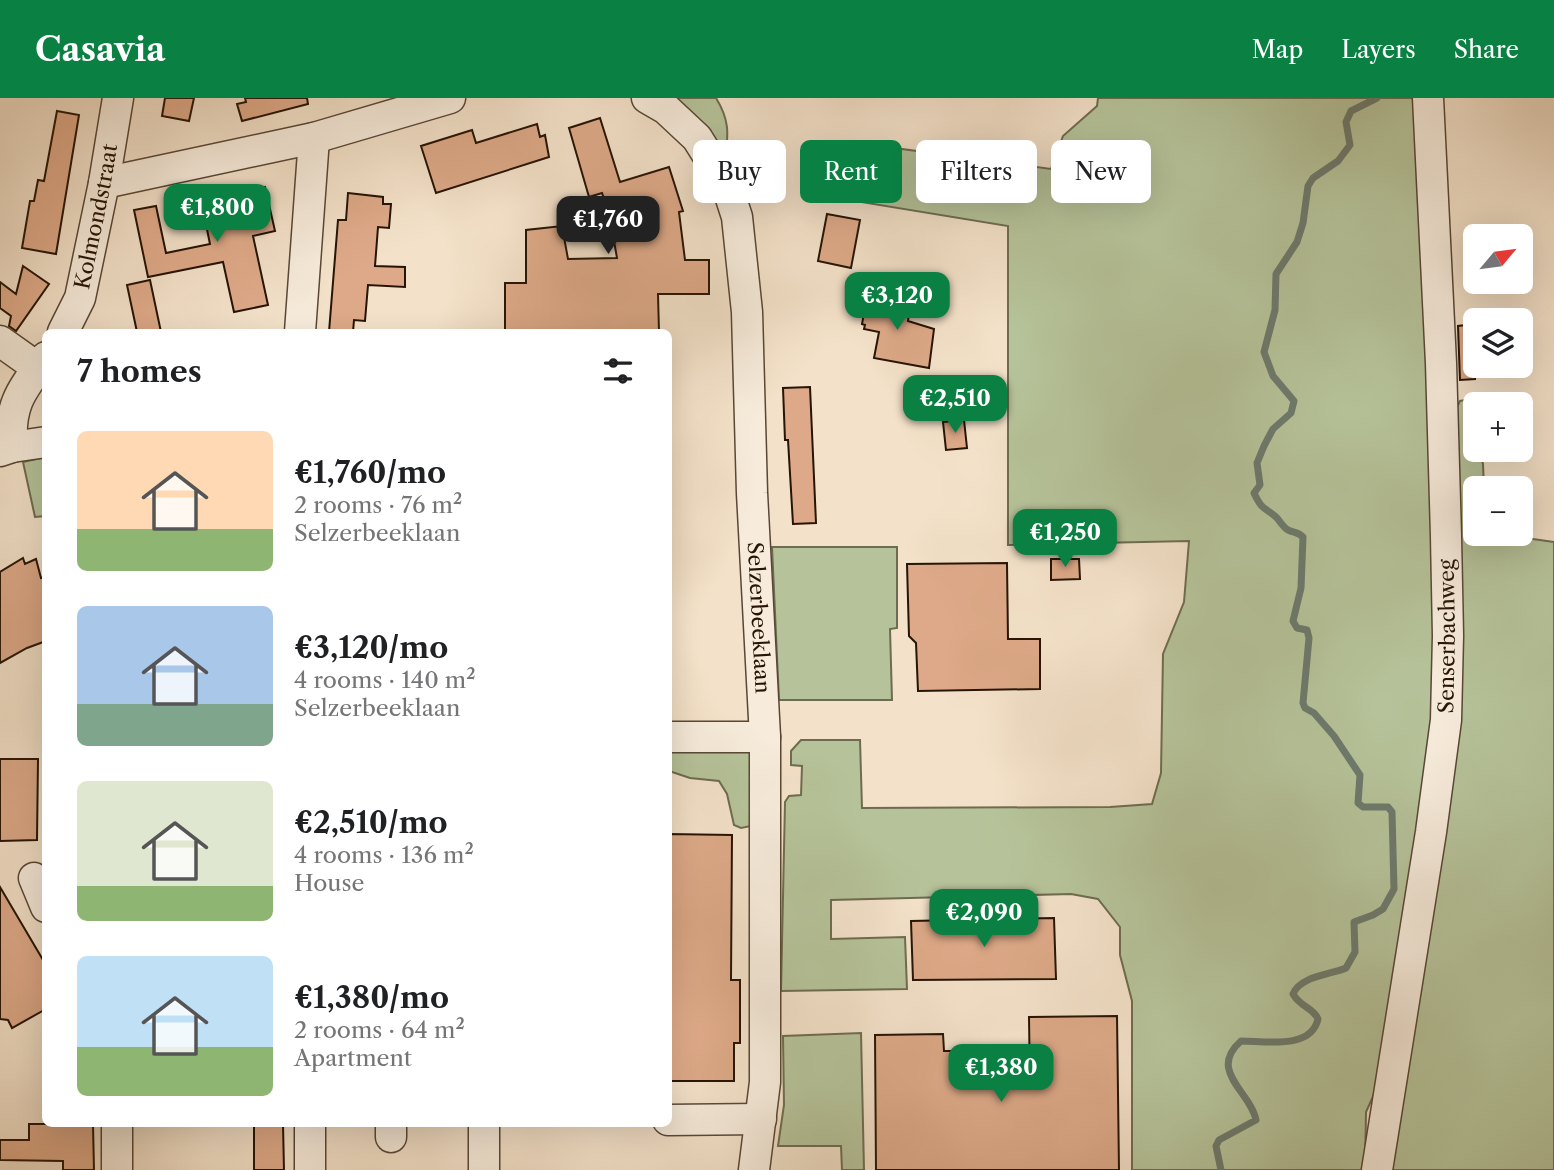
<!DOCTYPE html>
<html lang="en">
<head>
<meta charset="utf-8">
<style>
  :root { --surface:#fff; --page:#f2f2f2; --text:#202124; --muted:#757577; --accent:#0b8043 }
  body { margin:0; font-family:"Libre Caslon Text",serif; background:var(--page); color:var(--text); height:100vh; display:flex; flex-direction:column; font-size:26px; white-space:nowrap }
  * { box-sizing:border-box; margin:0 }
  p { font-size:23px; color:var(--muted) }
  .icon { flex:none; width:38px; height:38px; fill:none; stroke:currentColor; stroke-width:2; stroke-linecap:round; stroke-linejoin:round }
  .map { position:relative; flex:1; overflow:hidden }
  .sheet { position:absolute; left:42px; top:231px; width:630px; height:798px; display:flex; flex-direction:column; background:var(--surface); border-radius:10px; box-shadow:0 7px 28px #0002 }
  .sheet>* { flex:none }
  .top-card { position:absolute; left:693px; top:42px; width:665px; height:63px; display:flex; gap:14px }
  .needle { width:46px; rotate:61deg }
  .buttons { position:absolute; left:1463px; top:126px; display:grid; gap:14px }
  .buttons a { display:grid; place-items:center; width:70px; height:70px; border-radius:10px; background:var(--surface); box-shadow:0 7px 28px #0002; font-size:35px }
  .price { position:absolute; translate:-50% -60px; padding:0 16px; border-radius:14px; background:var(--accent); color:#fff; font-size:23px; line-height:46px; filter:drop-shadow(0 2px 4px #0008) }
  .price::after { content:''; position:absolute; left:50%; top:42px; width:21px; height:16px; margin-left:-10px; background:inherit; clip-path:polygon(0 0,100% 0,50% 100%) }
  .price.current { background:#222; color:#fff }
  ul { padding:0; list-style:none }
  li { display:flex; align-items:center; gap:21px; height:175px; padding:0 35px }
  li span { display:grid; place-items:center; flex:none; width:196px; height:140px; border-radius:10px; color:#555 }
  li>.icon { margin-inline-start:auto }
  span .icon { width:84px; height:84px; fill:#fffc; stroke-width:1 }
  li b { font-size:30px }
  h2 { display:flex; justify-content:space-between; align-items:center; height:84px; padding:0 35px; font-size:30px }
  .tag { padding:0 24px; border-radius:10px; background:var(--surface); box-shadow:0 7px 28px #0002; font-size:24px; line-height:63px }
  .tag.current { background:var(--accent); color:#fff }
  header { display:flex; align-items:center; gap:42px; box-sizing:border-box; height:98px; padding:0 35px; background:var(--accent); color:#fff }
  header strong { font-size:33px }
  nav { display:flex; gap:38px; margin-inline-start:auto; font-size:24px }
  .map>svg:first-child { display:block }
</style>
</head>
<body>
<header>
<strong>Casavia</strong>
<nav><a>Map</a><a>Layers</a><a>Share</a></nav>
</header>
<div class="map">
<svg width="1554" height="1072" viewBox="0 0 1554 1072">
  <rect width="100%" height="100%" fill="#f3e1c9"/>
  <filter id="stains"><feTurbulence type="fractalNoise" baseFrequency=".00286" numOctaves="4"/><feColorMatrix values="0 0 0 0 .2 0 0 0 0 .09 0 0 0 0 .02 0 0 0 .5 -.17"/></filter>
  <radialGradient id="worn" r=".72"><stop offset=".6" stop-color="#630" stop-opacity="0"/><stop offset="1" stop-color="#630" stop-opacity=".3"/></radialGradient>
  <path fill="#b6c39a" stroke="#6e6c50" stroke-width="2" d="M 670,0 L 716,0 C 729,21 729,35 725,59 Z
    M 1098,0 L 1423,0 L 1434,299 L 1434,662 L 1376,992 L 1366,1014 L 1365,1072 L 1132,1072 L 1132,903 L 1120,857 L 1120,829 L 1098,801 L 1071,796 L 831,802 L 831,841 L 905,839 L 907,891 L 781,893 L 785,704 L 789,698 L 801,697 L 802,668 L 791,667 L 791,653 L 801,642 L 860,642 L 862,710 L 1110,709 L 1152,706 L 1161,675 L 1163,556 L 1184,504 L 1189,443 L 1008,447 L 1008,128 L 861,104 L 864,46 L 1051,71 L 1063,38 L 1097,8 Z
    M 1465,302 L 1471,308 L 1475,352 L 1479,352 L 1483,366 L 1484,390 L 1475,390 L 1475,436 L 1497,436 L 1554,444 L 1554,1072 L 1390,1072 L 1459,466 L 1457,309 L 1460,303 Z
    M 45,359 L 45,418 L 35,419 L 23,364 Z
    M 772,449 L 897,449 L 897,530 L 890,531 L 892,602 L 779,602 Z
    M 668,647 L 750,647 L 751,728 L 741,730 L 734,727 L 727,696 L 719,683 L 690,680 L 669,673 Z
    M 861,935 L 864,1072 L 842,1072 L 841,1048 L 778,1048 L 784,1007 L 783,938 Z"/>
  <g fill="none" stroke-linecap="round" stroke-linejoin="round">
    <path stroke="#6d7a6d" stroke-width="7" d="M 1221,1072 L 1216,1048 L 1219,1042 L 1256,1022 C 1251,994 1207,973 1241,943 C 1266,943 1311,952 1318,921 C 1313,909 1301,910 1293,896 C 1300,878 1330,877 1346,870 L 1355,854 L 1354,824 L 1373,817 L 1383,811 L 1394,791 L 1392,714 L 1388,709 L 1363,709 L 1358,705 L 1360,677 L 1334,638 L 1314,615 L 1305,610 L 1303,605 L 1309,540 L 1307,532 L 1297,530 L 1293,523 L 1301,490 L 1303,439 C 1298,434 1294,435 1288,432 C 1283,429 1280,423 1276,419 C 1264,409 1262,412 1254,395 L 1260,387 L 1257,365 L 1264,348 L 1273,331 L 1291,315 L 1294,303 L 1273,278 L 1264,254 L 1275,212 L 1276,176 L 1297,144 L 1303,125 L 1308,88 L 1313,80 L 1338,63 L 1350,47 L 1346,24 L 1351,13 L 1377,0"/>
  </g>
  <path fill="#dda988" stroke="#261405" stroke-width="2" d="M 165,0 L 194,0 L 189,23 L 162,18 Z
    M 245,0 L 307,0 L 308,6 L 242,23 L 237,6 L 246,4 Z
    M 57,13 L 79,17 L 56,156 L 22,150 L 30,103 L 34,103 L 38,82 L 44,83 Z
    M 600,20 L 620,84 L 669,69 L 683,113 L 679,114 L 685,162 L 709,162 L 709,196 L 658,196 L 659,234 L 505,234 L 505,185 L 526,185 L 526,132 L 562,128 L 568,161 L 617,160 L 609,115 L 602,95 L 589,99 L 569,30 Z
    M 537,26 L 540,39 L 545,37 L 549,59 L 436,95 L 421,48 L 472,32 L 476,45 Z
    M 265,89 L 275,133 L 253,138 L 268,207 L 234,214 L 223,164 L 148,179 L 134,112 L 156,108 L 166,155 L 210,146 L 201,102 Z
    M 348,95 L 383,99 L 383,106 L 391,106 L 389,130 L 378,129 L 375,168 L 405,169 L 405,189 L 368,187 L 365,223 L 354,222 L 353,234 L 329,234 L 338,122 L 346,122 Z
    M 827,116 L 860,122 L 851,170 L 818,163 Z
    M 23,168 L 49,186 L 16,233 L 9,228 L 11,218 L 0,210 L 0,184 L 16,196 Z
    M 150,182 L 161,234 L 137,234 L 127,187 Z
    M 868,194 L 903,201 L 900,214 L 909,216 L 908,223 L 934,231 L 929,270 L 874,260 L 879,234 L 864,231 L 865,227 L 862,226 Z
    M 1475,226 L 1475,281 L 1460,282 L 1458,228 Z
    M 810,289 L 816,425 L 793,426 L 788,342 L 785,342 L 783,290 Z
    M 964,322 L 967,350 L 946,352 L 943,324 Z
    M 23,460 L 25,466 L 36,461 L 41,480 L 46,479 L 46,543 L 27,550 L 0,565 L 0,474 Z
    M 1051,461 L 1079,461 L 1080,481 L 1051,482 Z
    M 1007,465 L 1008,541 L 1040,541 L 1040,591 L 918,593 L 916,545 L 909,538 L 907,466 Z
    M 0,661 L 38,661 L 37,742 L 0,743 Z
    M 668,736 L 732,737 L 731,882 L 740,882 L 740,945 L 734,945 L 734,983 L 668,983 Z
    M 0,789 L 46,867 L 46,911 L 12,930 L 8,922 L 0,921 Z
    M 1054,820 L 1056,881 L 913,882 L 911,823 Z
    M 1117,918 L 1119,1072 L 876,1072 L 875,937 L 943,936 L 944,953 L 960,953 L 961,988 L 1030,987 L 1029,919 Z
    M 29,1026 L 93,1026 L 94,1072 L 63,1072 L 63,1063 L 0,1062 L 0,1042 L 29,1042 Z
    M 254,1026 L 283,1026 L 284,1072 L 254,1072 Z"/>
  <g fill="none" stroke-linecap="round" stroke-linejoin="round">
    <g stroke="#594736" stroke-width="33">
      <g id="minor">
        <path id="s1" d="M 647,0 L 666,11 L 697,40 L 727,88 L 737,119 L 747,214 L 752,395 L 765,639 L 765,984 L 754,1072"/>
        <path d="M 104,85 L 314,40 L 450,0"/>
        <path id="s2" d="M 63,234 L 80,200 L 104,85 L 118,0"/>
        <path d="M 300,234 L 314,40"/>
        <path d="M 0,243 L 38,270"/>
        <path d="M 12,349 L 46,344"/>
        <path d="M 0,353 L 12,349 C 9,306 21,293 46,259"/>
        <path d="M 668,639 L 765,639"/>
        <path d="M 34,780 L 46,809"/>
        <path d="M 668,1022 L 761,1021"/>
        <path d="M 484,1026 L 484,1072"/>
        <path d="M 391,1039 L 391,1026"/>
        <path d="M 117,1072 L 117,1026"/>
        <path d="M 310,1072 L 310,1026"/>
        <path id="s3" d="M 1377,1072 L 1431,734 L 1446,622 L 1448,538 L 1446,438 L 1441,265 L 1428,0"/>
      </g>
    </g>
    <use href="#minor" stroke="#f7ecdc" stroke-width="30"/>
  </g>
  <g text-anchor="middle" stroke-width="5" stroke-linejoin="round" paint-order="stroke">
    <g font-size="21" fill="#261405" stroke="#f7ecdc">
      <text dy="7" stroke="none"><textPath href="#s2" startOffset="121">Kolmondstraat</textPath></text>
      <text dy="7" stroke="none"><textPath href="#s1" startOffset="555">Selzerbeeklaan</textPath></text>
      <text dy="7" stroke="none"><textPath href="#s3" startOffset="539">Senserbachweg</textPath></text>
    </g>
  </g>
  <rect width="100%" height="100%" filter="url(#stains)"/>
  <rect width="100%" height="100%" fill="url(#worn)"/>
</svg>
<div class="buttons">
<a><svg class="needle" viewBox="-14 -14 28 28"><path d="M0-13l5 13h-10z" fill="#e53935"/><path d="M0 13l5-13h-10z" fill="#757577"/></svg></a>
<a><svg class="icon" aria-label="layers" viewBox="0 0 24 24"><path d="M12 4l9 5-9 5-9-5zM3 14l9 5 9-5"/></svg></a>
<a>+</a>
<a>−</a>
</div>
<b class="price" style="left:217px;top:146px">€1,800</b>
<b class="price current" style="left:608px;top:158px">€1,760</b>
<b class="price" style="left:897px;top:234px">€3,120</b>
<b class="price" style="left:955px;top:337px">€2,510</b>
<b class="price" style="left:1065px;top:471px">€1,250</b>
<b class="price" style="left:984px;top:851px">€2,090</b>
<b class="price" style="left:1001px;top:1006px">€1,380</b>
<div class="top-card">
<a class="tag">Buy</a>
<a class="tag current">Rent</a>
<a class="tag">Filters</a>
<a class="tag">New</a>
</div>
<section class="sheet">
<h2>7 homes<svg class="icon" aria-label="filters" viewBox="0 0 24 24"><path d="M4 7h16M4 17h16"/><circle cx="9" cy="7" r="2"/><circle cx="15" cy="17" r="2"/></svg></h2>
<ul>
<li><span style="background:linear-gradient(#ffd9b3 70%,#8fb573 0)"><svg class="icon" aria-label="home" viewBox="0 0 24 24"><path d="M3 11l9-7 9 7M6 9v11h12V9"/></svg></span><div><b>€1,760/mo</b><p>2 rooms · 76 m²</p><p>Selzerbeeklaan</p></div></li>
<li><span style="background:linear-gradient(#a9c7e8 70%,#7fa58c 0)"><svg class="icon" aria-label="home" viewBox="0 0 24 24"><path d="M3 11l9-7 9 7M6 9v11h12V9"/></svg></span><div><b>€3,120/mo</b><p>4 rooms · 140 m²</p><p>Selzerbeeklaan</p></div></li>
<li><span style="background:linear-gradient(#dfe7d0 75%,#8fb573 0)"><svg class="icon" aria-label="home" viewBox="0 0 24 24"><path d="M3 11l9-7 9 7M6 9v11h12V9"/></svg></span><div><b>€2,510/mo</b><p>4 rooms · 136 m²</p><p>House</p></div></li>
<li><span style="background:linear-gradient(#bfe0f5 65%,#8fb573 0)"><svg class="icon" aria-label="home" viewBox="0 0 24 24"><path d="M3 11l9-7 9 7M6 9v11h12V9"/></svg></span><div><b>€1,380/mo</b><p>2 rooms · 64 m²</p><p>Apartment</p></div></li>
</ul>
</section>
</div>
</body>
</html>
